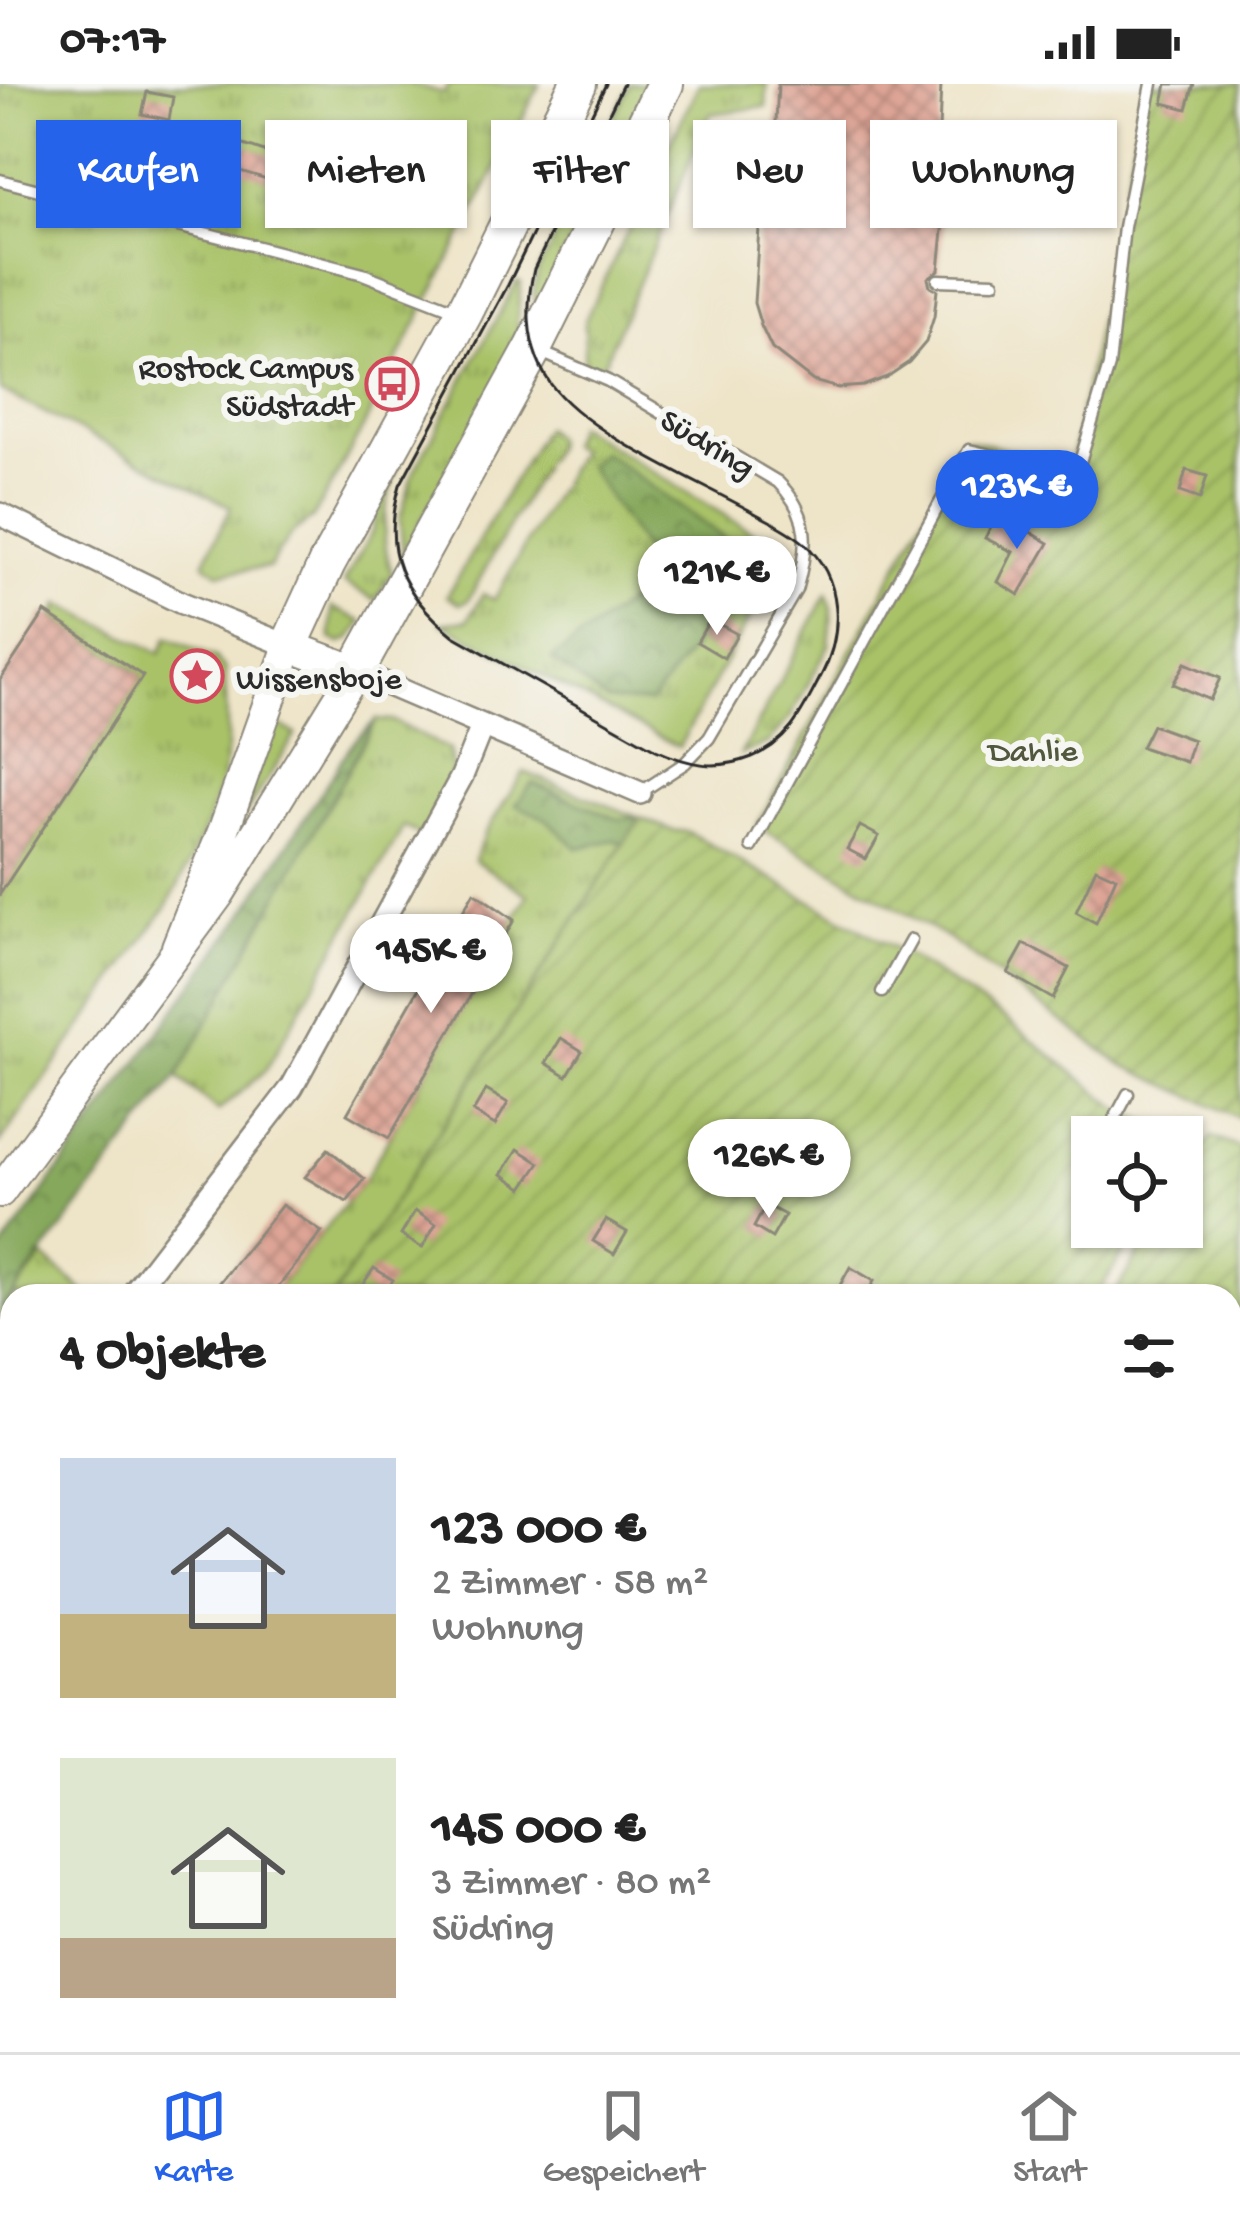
<!DOCTYPE html>
<html lang="de">
<head>
<meta charset="utf-8">
<style>
  :root { --surface:#fff; --page:#f2f2f2; --text:#222; --muted:#767676; --line:#e0e0e0; --accent:#2563eb }
  body { margin:0; font-family:"Gochi Hand",sans-serif; background:var(--page); color:var(--text); height:100vh; display:flex; flex-direction:column; font-size:45px; white-space:nowrap }
  * { box-sizing:border-box; margin:0 }
  p { font-size:39px; color:var(--muted) }
  .icon { flex:none; width:66px; height:66px; fill:none; stroke:currentColor; stroke-width:2; stroke-linecap:round; stroke-linejoin:round }
  .map { position:relative; flex:1; overflow:hidden }
  .sheet { position:absolute; left:0px; top:1200px; width:1242px; height:768px; display:flex; flex-direction:column; background:var(--surface); border-radius:36px 36px 0 0; box-shadow:0 3px 9px #0004 }
  .sheet>* { flex:none }
  .top-card { position:absolute; left:36px; top:36px; width:1170px; height:108px; display:flex; gap:24px }
  .buttons { position:absolute; left:1071px; top:1032px; display:grid; gap:24px }
  .buttons a { display:grid; place-items:center; width:132px; height:132px; border-radius:0px; background:var(--surface); box-shadow:0 3px 9px #0004; font-size:60px }
  .price { position:absolute; translate:-50% -102px; padding:0 27px; border-radius:42px; background:#fff; color:#222; font-size:39px; line-height:78px; filter:drop-shadow(0 3px 6px #0008) }
  .price::after { content:''; position:absolute; left:50%; top:72px; width:36px; height:27px; margin-left:-18px; background:inherit; clip-path:polygon(0 0,100% 0,50% 100%) }
  .price.current { background:var(--accent); color:#fff }
  ul { padding:0; list-style:none }
  li { display:flex; align-items:center; gap:36px; height:300px; padding:0 60px }
  li span { display:grid; place-items:center; flex:none; width:336px; height:240px; border-radius:0px; color:#555 }
  li>.icon { margin-inline-start:auto }
  span .icon { width:144px; height:144px; fill:#fffc; stroke-width:1 }
  li b { font-size:51px }
  h2 { display:flex; justify-content:space-between; align-items:center; height:144px; padding:0 60px; font-size:51px }
  .chip { padding:0 42px; border-radius:0px; background:var(--surface); box-shadow:0 3px 9px #0004; font-size:42px; line-height:108px }
  .chip.current { background:var(--accent); color:#fff }
  .status { display:flex; justify-content:space-between; align-items:center; height:84px; padding:0 60px; background:var(--surface); direction:ltr }
  .status svg { height:33px; fill:currentColor }
  .tabs { display:flex; justify-content:space-around; align-items:center; height:168px; border-top:3px solid var(--line); background:var(--surface); font-size:33px; color:var(--muted) }
  .tabs a { display:grid; justify-items:center; gap:6px }
  .tabs .current { color:var(--accent) }
  .map>svg:first-child { display:block }
</style>
</head>
<body>
<div class="status"><b>07:17</b><svg viewBox="0 0 49 12"><path d="M0 12V9h3v3zM5 12V6h3v6zM10 12V3h3v9zM15 12V0h3v12zM26 1h20v11H26zM47 4h2v5h-2z"/></svg></div>
<div class="map">
<svg width="1240" height="1968" viewBox="0 0 1240 1968">
  <defs>
    <pattern id="grass-tufts" width="24" height="20" patternUnits="userSpaceOnUse" patternTransform="scale(3)"><rect width="24" height="20" fill="#a9c267"/><path d="M3 7l-1-3M5 7V3M7 7l1-3M15 17l-1-3M17 17v-4M19 17l1-3" fill="none" stroke="#8a9e55"/></pattern>
    <pattern id="forest-crowns" width="20" height="18" patternUnits="userSpaceOnUse" patternTransform="scale(3)"><rect width="20" height="18" fill="#86a85c"/><path d="M2 6a3 3 0 1 1 6 0M12 15a3 3 0 1 1 6 0" fill="none" stroke="#6e894c"/></pattern>
    <pattern id="garden-furrows" width="10" height="10" patternUnits="userSpaceOnUse" patternTransform="scale(3)"><rect width="10" height="10" fill="#a9c267"/><path d="M-1 1l2-2M0 10L10 0M9 11l2-2" fill="none" stroke="#8a9e55"/></pattern>
    <pattern id="building-cross-hatch" width="8" height="8" patternUnits="userSpaceOnUse" patternTransform="scale(3)"><rect width="8" height="8" fill="#dea596"/><path d="M0 0l8 8M0 8l8-8" fill="none" stroke="#b4877b"/></pattern>
  </defs>
  <rect width="100%" height="100%" fill="#f6f6f2"/>
  <filter id="ink" filterUnits="userSpaceOnUse"><feTurbulence type="fractalNoise" baseFrequency=".00833" numOctaves="2"/><feDisplacementMap in="SourceGraphic" scale="24" xChannelSelector="R" yChannelSelector="G"/><feConvolveMatrix kernelMatrix="1 2 1 2 8 2 1 2 1" color-interpolation-filters="sRGB"/></filter>
  <filter id="wash" filterUnits="userSpaceOnUse"><feTurbulence type="fractalNoise" baseFrequency=".004" numOctaves="4" result="noise"/><feDisplacementMap in="SourceGraphic" scale="48" xChannelSelector="R" yChannelSelector="G"/><feGaussianBlur stdDeviation="2.7" result="paint"/><feColorMatrix in="noise" values="0 0 0 0 0 0 0 0 0 0 0 0 0 0 0 0 0 1.4 0 .05"/><feComposite in="paint" operator="in"/></filter>
  <g filter="url(#wash)">
    <rect width="100%" height="100%" fill="#eee4c8"/>
    <path fill="url(#grass-tufts)" stroke="#6a7649" stroke-width="3" d="M 0,0 L 410,0 L 444,9 L 449,0 L 540,0 L 359,351 L 313,434 L 291,450 L 269,483 L 219,489 L 204,479 L 231,423 L 0,306 Z
      M 630,0 L 648,0 L 535,230 L 534,206 L 538,187 Z
      M 699,0 L 767,0 L 766,23 L 710,30 L 604,279 L 591,284 L 584,281 L 585,236 Z
      M 517,197 L 521,199 L 517,238 L 522,256 L 403,470 L 400,435 L 414,387 Z
      M 576,341 L 785,468 L 679,663 L 442,539 L 468,536 L 483,510 L 494,516 L 579,367 L 568,360 Z
      M 544,344 L 554,353 L 553,363 L 468,516 L 460,520 L 447,512 Z
      M 397,385 C 384,421 379,452 392,489 L 375,516 L 344,499 L 372,448 L 380,417 Z
      M 827,510 L 832,525 L 829,561 L 791,632 L 768,659 L 741,670 Z
      M 60,520 L 160,569 L 168,553 L 215,574 L 225,585 C 225,610 228,636 227,662 C 224,711 191,779 167,822 L 0,1059 L 0,810 L 143,592 L 53,533 Z
      M 332,523 L 363,538 L 350,555 L 341,559 L 331,554 Z
      M 376,636 L 393,637 L 449,666 L 453,686 L 423,753 L 404,742 L 266,986 L 218,1027 L 177,993 Z
      M 272,637 L 296,650 L 243,734 Z
      M 524,688 L 640,734 L 334,1212 L 271,1212 L 365,1095 L 528,811 L 474,776 L 485,749 Z
      M 43,1173 L 84,1207 L 79,1212 L 12,1212 L 12,1296 L 0,1311 L 0,1227 Z
      M 0,1449 L 12,1456 L 12,1699 L 0,1716 Z"/>
    <path fill="url(#forest-crowns)" stroke="#586a44" stroke-width="3" d="M 603,368 L 742,467 L 697,558 L 650,619 L 607,617 L 552,575 L 662,494 L 588,382 Z
      M 376,636 L 177,993 L 0,1227 L 0,1168 L 242,833 L 351,661 Z
      M 532,699 L 618,735 L 640,734 L 671,746 L 655,769 L 614,756 L 577,764 L 546,735 L 516,721 Z
      M 6,1806 L 12,1811 L 12,1907 L 0,1909 L 0,1812 Z"/>
    <path fill="url(#garden-furrows)" stroke="#6a7649" stroke-width="3" d="M 1145,0 L 1240,0 L 1240,1034 L 1121,980 L 947,854 L 757,742 L 966,354 L 1070,382 Z
      M 640,734 L 671,746 L 688,748 L 903,869 L 1006,935 L 1119,1025 L 1188,1055 L 1182,1065 L 1182,1053 L 1092,1053 L 1092,1143 L 1139,1143 L 1096,1212 L 334,1212 Z
      M 1211,1053 L 1240,1064 L 1240,1968 L 642,1968 L 650,1956 L 1230,1956 L 1230,1212 L 1113,1212 L 1155,1143 L 1182,1143 L 1182,1100 Z"/>
    <g id="blocks">
      <path fill="url(#building-cross-hatch)" d="M 778,0 L 941,0 L 936,115 L 946,117 L 939,186 L 928,194 L 930,202 L 937,206 L 934,233 L 926,258 L 909,278 L 887,293 L 863,302 L 838,304 L 813,297 L 772,265 L 761,242 L 754,219 L 761,114 L 772,115 Z
        M 1167,0 L 1194,0 L 1187,25 L 1163,19 Z
        M 147,8 L 173,13 L 169,36 L 142,30 Z
        M 164,44 L 210,57 L 212,50 L 270,70 L 278,48 L 334,63 L 323,100 L 286,92 L 283,100 L 158,62 Z
        M 377,82 L 400,91 L 389,116 L 365,110 Z
        M 1186,386 L 1207,392 L 1200,415 L 1180,408 Z
        M 998,429 L 1049,459 L 1019,511 L 998,498 L 1013,468 L 985,454 Z
        M 45,528 L 143,592 L 0,810 L 0,596 Z
        M 710,535 L 737,550 L 724,574 L 697,558 Z
        M 1185,579 L 1220,594 L 1210,616 L 1173,600 Z
        M 1152,641 L 1193,656 L 1186,678 L 1141,663 Z
        M 860,742 L 879,752 L 866,775 L 847,765 Z
        M 1096,784 L 1116,793 L 1096,839 L 1076,828 Z
        M 474,808 L 514,836 L 389,1054 L 347,1030 Z
        M 1024,860 L 1069,884 L 1053,915 L 1008,889 Z
        M 561,954 L 582,967 L 567,992 L 546,979 Z
        M 486,1006 L 508,1019 L 495,1041 L 473,1028 Z
        M 328,1065 L 365,1095 L 347,1118 L 305,1093 Z
        M 518,1065 L 540,1079 L 523,1104 L 502,1090 Z
        M 282,1121 L 322,1148 L 271,1212 L 209,1212 Z
        M 766,1121 L 785,1131 L 772,1154 L 754,1143 Z
        M 415,1127 L 436,1140 L 422,1164 L 401,1151 Z
        M 606,1136 L 627,1148 L 614,1170 L 593,1157 Z
        M 850,1183 L 874,1197 L 865,1212 L 851,1212 L 838,1205 Z
        M 374,1184 L 393,1196 L 382,1212 L 375,1212 L 361,1203 Z"/>
    </g>
  </g>
  <g filter="url(#ink)">
    <use href="#blocks" fill-opacity="0" stroke="#8c887a" stroke-width="3"/>
    <g fill="none" stroke-linecap="round" stroke-linejoin="round">
      <g stroke="#8c887a" stroke-width="15">
        <path id="lane" d="M 0,96 L 363,190 L 458,227
          M 938,196 L 994,198
          M 536,266 L 608,297 L 778,398 C 811,431 809,462 796,506 L 709,654 L 685,679 L 641,708
          M 752,763 L 969,366 L 1076,391 L 1109,282 L 1124,143 L 1152,0
          M 882,908 L 911,856
          M 1105,1053 L 1128,1010
          M 517,1956 L 531,1968
          M 7,1968 L 12,1954
          M 44,1968 L 55,1956
          M 575,1968 L 584,1956"/>
      </g>
      <g stroke="#8c887a" stroke-width="26">
        <path id="street" d="M 0,430 L 182,519 L 289,562
          M 356,587 L 640,709
          M 131,1212 L 292,1003 L 462,692 L 482,642
          M 0,1373 L 12,1358"/>
      </g>
      <g stroke="#8c887a" stroke-width="34">
        <path id="secondary" d="M 0,1108 L 219,810 L 356,587 L 289,562 L 224,745 L 177,863"/>
      </g>
      <g stroke="#8c887a" stroke-width="40">
        <path id="primary" d="M 289,562 L 327,479 L 464,229 L 578,0
          M 356,587 L 533,265 L 665,0"/>
      </g>
      <use href="#lane" stroke="#fff" stroke-width="10"/>
      <use href="#street" stroke="#fff" stroke-width="21"/>
      <use href="#secondary" stroke="#fff" stroke-width="30"/>
      <use href="#primary" stroke="#fff" stroke-width="36"/>
      <path stroke="#2b2b2b" stroke-width="3" d="M 606,0 L 508,201 L 400,401 C 381,468 402,510 454,552 L 656,666 C 689,681 717,687 752,673 C 790,658 803,626 821,592 C 844,549 843,494 804,459 C 788,445 767,436 749,426 C 693,395 585,349 550,299 C 526,264 525,224 534,185 L 623,0"/>
    </g>
  </g>
  <defs>
    <g id="bus-ring" transform="scale(2.7)"><circle r="9.5" fill="#f6f6f2" stroke="#d1495b" stroke-width="1.5"/><path d="M-5-6H5V4H4V6H2V4H-2V6H-4V4H-5ZM-3.5-4V0h7V-4ZM-3.5 1.2v1.5H-2V1.2ZM2 1.2v1.5H3.5V1.2Z" fill="#d1495b"/></g>
    <g id="sight-ring" transform="scale(2.7)"><circle r="9.5" fill="#f6f6f2" stroke="#d1495b" stroke-width="1.5"/><path d="M0-6L1.8-2.2L6-1.7L2.9 1.2L3.7 5.4L0 3.3L-3.7 5.4L-2.9 1.2L-6-1.7L-1.8-2.2Z" fill="#d1495b"/></g>
  </defs>
  <g fill-rule="evenodd">
    <use href="#bus-ring" x="392" y="300"/>
    <use href="#sight-ring" x="197" y="592"/>
  </g>
  <g text-anchor="middle" stroke-width="12" stroke-linejoin="round" paint-order="stroke">
    <g font-size="33" fill="#2b2b2b" stroke="#f6f6f2" text-anchor="end">
      <text x="353" y="293">Rostock Campus<tspan x="353" dy="38">Südstadt</tspan></text>
      <text x="236" y="604" text-anchor="start">Wissensboje</text>
    </g>
    <g font-size="33" fill="#2b2b2b" stroke="#f6f6f2">
      <text transform="translate(709 357) rotate(31)" y="12">Südring</text>
    </g>
    <g font-size="33" fill="#51583d" stroke="#f6f6f2">
      <text x="1033" y="676">Dahlie</text>
    </g>
  </g>
</svg>
<div class="buttons">
<a><svg class="icon" aria-label="locate" viewBox="0 0 24 24"><circle cx="12" cy="12" r="6"/><path d="M12 2v4M12 18v4M2 12h4M18 12h4"/></svg></a>
</div>
<b class="price current" style="left:1017px;top:468px">123K €</b>
<b class="price" style="left:717px;top:554px">121K €</b>
<b class="price" style="left:431px;top:932px">145K €</b>
<b class="price" style="left:769px;top:1137px">126K €</b>
<div class="top-card">
<a class="chip current">Kaufen</a>
<a class="chip">Mieten</a>
<a class="chip">Filter</a>
<a class="chip">Neu</a>
<a class="chip">Wohnung</a>
</div>
<section class="sheet">
<h2>4 Objekte<svg class="icon" aria-label="filters" viewBox="0 0 24 24"><path d="M4 7h16M4 17h16"/><circle cx="9" cy="7" r="2"/><circle cx="15" cy="17" r="2"/></svg></h2>
<ul>
<li><span style="background:linear-gradient(#c9d6e8 65%,#c2b280 0)"><svg class="icon" aria-label="home" viewBox="0 0 24 24"><path d="M3 11l9-7 9 7M6 9v11h12V9"/></svg></span><div><b>123 000 €</b><p>2 Zimmer · 58 m²</p><p>Wohnung</p></div></li>
<li><span style="background:linear-gradient(#dfe7d0 75%,#b9a48a 0)"><svg class="icon" aria-label="home" viewBox="0 0 24 24"><path d="M3 11l9-7 9 7M6 9v11h12V9"/></svg></span><div><b>145 000 €</b><p>3 Zimmer · 80 m²</p><p>Südring</p></div></li>
</ul>
</section>
</div>
<nav class="tabs">
<a class="current"><svg class="icon" aria-label="map" viewBox="0 0 24 24"><path d="M3 6l6-2 6 2 6-2v14l-6 2-6-2-6 2zM9 4v14M15 6v14"/></svg>Karte</a>
<a><svg class="icon" aria-label="saved" viewBox="0 0 24 24"><path d="M7 4h10v16l-5-4-5 4z"/></svg>Gespeichert</a>
<a><svg class="icon" aria-label="home" viewBox="0 0 24 24"><path d="M3 11l9-7 9 7M6 9v11h12V9"/></svg>Start</a>
</nav>
</body>
</html>
